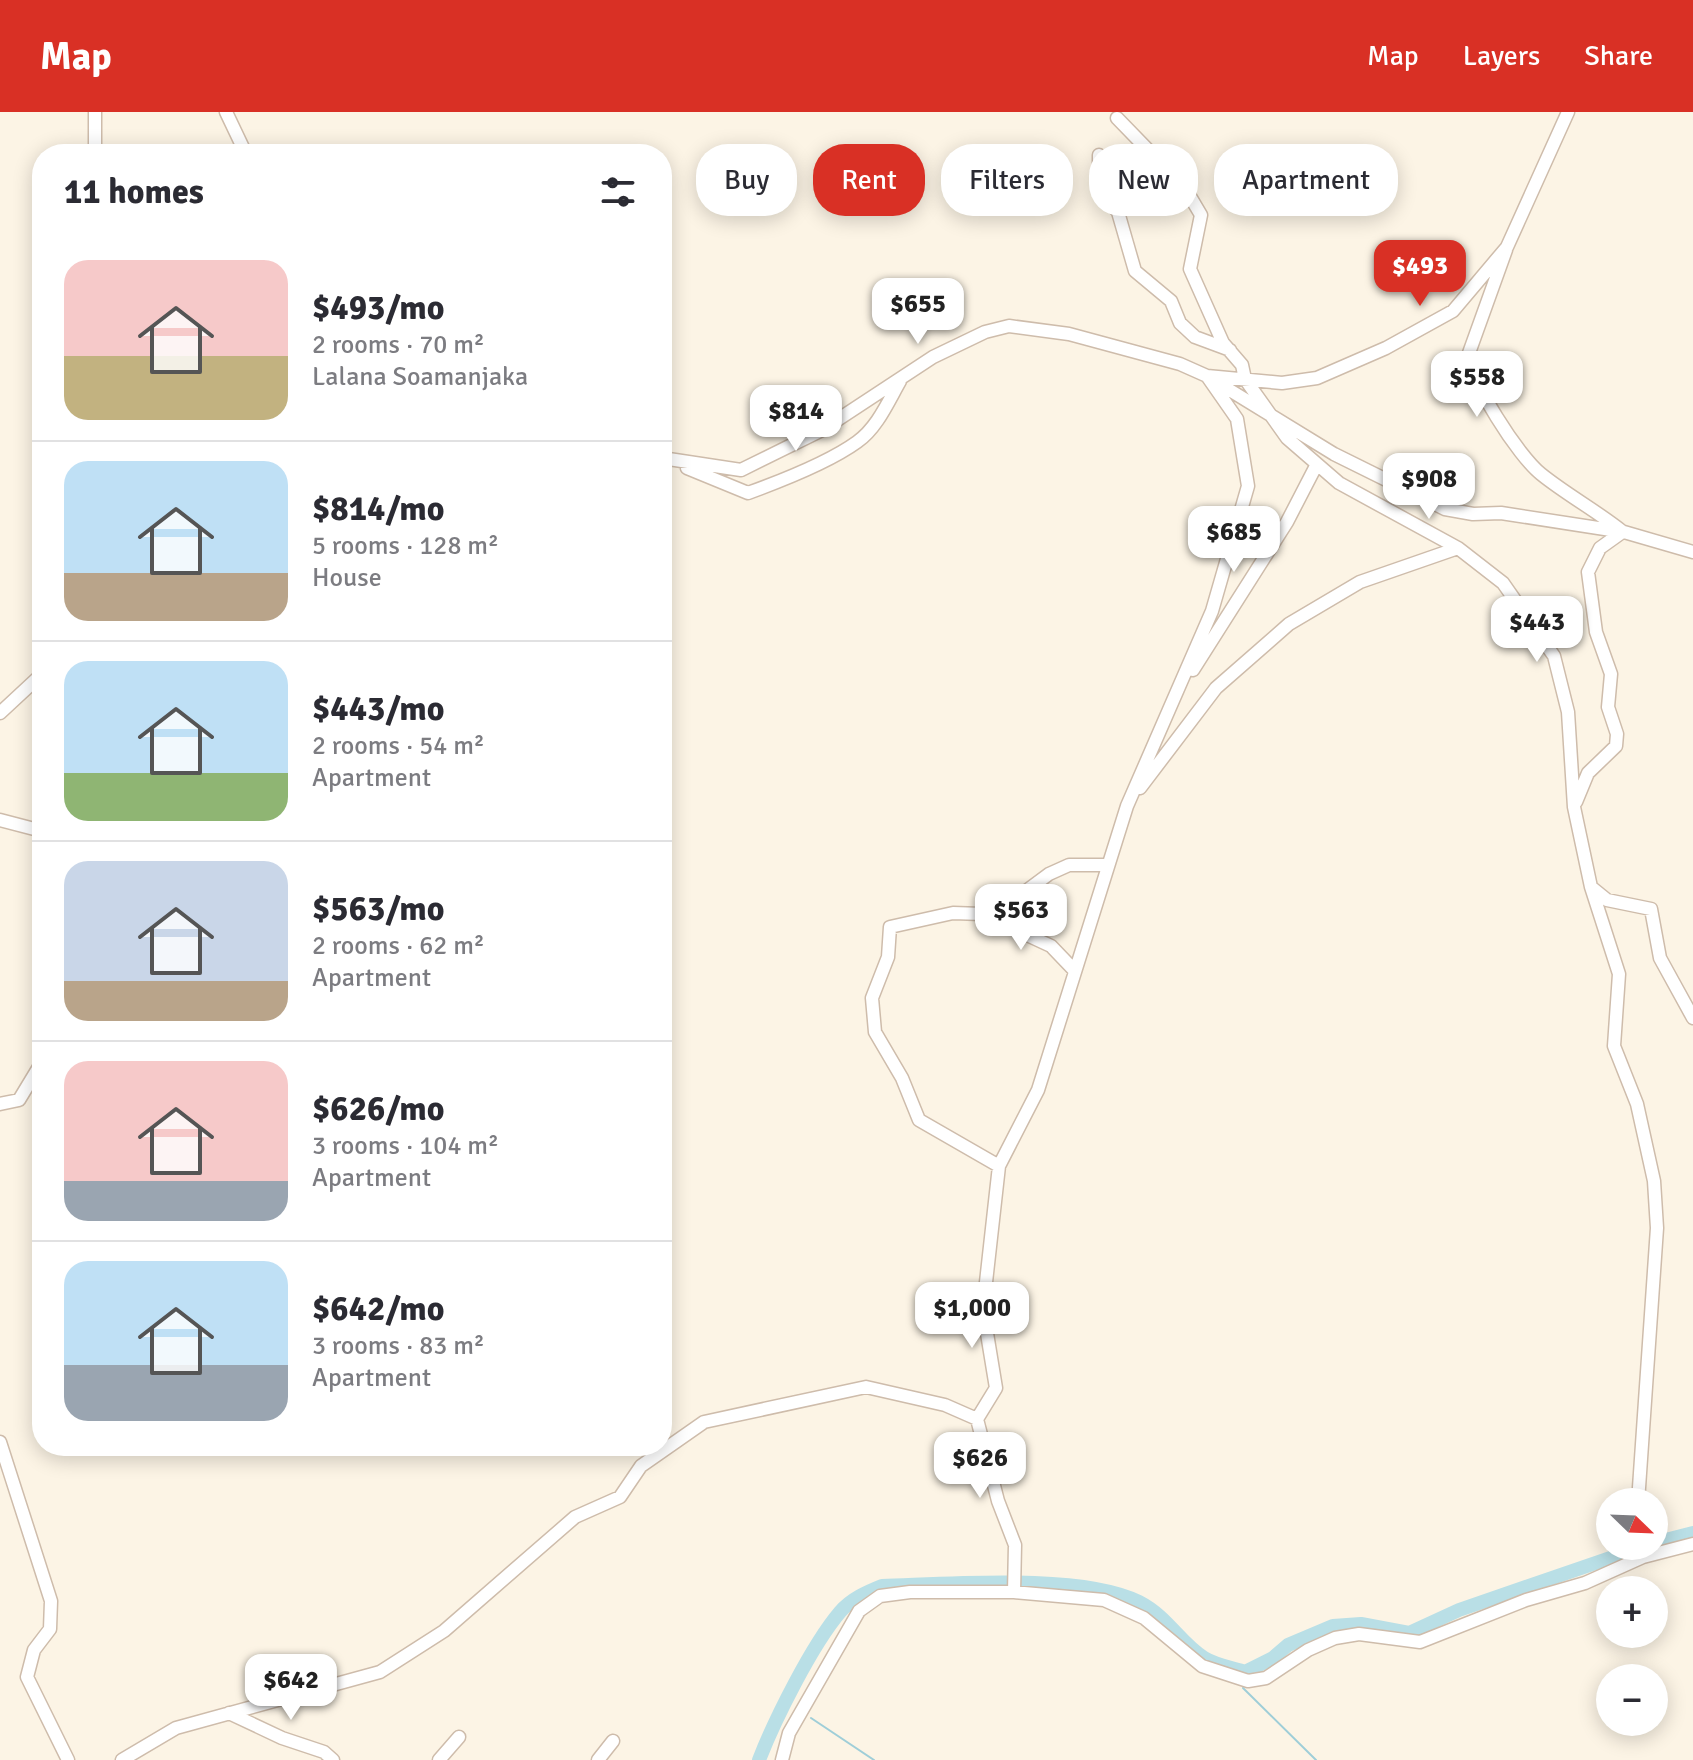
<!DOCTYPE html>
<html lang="en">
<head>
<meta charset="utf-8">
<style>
  :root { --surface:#fff; --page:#f7f7f7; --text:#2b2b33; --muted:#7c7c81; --line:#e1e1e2; --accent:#d93025 }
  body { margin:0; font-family:Signika,sans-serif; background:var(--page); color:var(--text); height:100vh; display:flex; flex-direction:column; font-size:30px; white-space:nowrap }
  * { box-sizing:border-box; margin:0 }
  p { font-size:26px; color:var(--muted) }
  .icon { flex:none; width:44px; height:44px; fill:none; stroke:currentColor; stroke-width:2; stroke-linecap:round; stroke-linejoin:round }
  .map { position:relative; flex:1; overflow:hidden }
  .side { position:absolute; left:32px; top:32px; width:640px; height:1312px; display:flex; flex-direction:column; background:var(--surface); border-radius:32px; box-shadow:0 4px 20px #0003 }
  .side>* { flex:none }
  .guide { position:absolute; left:696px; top:32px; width:760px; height:72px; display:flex; gap:16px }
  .needle { width:52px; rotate:113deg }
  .buttons { position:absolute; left:1596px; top:1376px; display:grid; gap:16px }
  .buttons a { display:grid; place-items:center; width:72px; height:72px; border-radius:50%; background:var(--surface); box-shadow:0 4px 20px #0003; font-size:40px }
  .price { position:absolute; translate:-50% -68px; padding:0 18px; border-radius:16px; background:#fff; color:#222; font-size:26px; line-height:52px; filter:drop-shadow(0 2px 4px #0008) }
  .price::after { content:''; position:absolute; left:50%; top:48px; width:24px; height:18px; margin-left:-12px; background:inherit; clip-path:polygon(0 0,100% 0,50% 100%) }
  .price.active { background:var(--accent); color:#fff }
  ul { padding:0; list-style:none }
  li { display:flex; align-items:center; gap:24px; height:200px; padding:0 32px }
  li+li { border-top:2px solid var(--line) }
  li span { display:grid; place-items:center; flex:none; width:224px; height:160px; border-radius:24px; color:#555 }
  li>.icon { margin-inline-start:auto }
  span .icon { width:96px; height:96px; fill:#fffc; stroke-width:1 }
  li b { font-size:34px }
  h2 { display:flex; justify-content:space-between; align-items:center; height:96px; padding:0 32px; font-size:34px }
  .tag { padding:0 28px; border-radius:32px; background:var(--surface); box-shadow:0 4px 20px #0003; font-size:28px; line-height:72px }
  .tag.active { background:var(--accent); color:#fff }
  header { display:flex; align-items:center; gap:48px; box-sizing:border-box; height:112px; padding:0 40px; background:var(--accent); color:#fff }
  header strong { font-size:38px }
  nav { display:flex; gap:44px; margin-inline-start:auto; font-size:28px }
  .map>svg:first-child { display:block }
</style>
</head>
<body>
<header>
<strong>Map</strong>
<nav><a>Map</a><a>Layers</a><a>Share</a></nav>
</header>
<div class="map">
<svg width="1693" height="1648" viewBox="0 0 1693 1648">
  <rect width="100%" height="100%" fill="#fcf4e5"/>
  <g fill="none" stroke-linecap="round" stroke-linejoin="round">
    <path stroke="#9fced8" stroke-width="2" d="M 1243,1576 L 1316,1648
      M 811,1606 L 874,1648"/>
    <path stroke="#b9dfe6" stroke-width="14" d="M 1654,1431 L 1693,1421
      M 759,1648 C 775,1607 812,1533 840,1500 C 851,1487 867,1480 882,1474 C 948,1472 1082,1461 1139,1490 C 1168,1505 1179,1530 1204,1546 C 1215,1553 1232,1556 1245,1560 L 1273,1546 L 1288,1533 L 1333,1514 L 1361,1512 L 1409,1521 L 1459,1498 L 1645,1434"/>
    <g stroke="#cebcab" stroke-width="15">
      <path id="minor" d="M 95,0 L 95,42
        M 226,0 L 246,42
        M 1117,6 L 1185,76 L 1201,103 L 1190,157 L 1223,231 L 1242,253 L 1245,267 L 1287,326 L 1339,371 L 1458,436 L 1503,471 L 1554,544 L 1568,600 L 1574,695 L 1591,775 L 1607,788 L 1651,797 L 1660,846 L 1693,906
        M 1099,43 L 1099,61 L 1108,88 L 1118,100 L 1135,159 L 1171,189 L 1180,211 L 1195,225 L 1230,238
        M 1506,138 L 1469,241 C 1469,268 1519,345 1541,362 C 1567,383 1597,399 1623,420
        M 1210,266 L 1334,342 L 1445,397 L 1473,402 L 1501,401 L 1624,420 L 1693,440
        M 662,346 L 741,358 L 822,318 L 933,245 L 985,220 L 1009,214 L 1069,222 L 1180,252 L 1207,264 L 1282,271 L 1317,266 L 1386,236 L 1453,199 L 1507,135 L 1568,0
        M 687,356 L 748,381 C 781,369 828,351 857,330 C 877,316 888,290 900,269
        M 1193,558 L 1287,410 L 1317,352
        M 0,601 L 42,562
        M 1140,676 L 1216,576 L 1289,512 L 1360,470 L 1458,436
        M 1576,690 L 1588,661 L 1616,634 L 1617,622 L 1608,595 L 1611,562 L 1596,520 L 1588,460 L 1600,436 L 1621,421
        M 0,708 L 42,719
        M 1591,775 L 1619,862 L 1614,934 L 1637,992 L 1654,1069 L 1657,1116 L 1638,1390
        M 982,802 L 1051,834 L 1074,858
        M 0,992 L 19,988 L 42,950
        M 999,1054 L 919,1008 L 902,966 L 875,920 L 872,886 L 888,845 L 890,815 L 953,801 L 982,802 L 1006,794 L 1049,762 L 1069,753 L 1107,753
        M 977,1307 L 998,1389 L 1015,1433 L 1014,1480
        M 0,1330 L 51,1489 L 50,1517 L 34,1538 L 27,1565 L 68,1648
        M 229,1601 L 282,1626 L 324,1640 L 333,1648
        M 122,1648 L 176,1616 L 380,1560 L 444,1519 L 575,1405 L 620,1385 L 641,1354 L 704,1310 L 866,1275 L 945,1293 L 977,1307 L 996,1276 L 983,1197 L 999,1054 L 1038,978 L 1127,694 L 1212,499 L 1248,374 L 1237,307 L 1207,264
        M 439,1648 L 459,1625
        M 598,1648 L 613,1629
        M 782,1648 L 789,1621 L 859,1499 L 880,1484 L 910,1480 L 1014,1480 L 1104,1488 L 1144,1506 L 1202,1554 L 1248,1569 L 1266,1566 L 1308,1538 L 1335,1526 L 1359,1522 L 1420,1530 L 1526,1488 L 1585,1471 L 1643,1445 L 1693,1432"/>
    </g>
    <use href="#minor" stroke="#fff" stroke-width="12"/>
  </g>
</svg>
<div class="buttons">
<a><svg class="needle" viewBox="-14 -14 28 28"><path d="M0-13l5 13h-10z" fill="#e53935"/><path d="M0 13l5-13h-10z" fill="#7c7c81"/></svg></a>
<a>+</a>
<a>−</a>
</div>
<b class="price active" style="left:1420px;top:196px">$493</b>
<b class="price" style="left:918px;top:234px">$655</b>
<b class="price" style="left:1477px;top:307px">$558</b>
<b class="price" style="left:796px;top:341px">$814</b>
<b class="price" style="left:1429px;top:409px">$908</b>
<b class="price" style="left:1234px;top:462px">$685</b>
<b class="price" style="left:1537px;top:552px">$443</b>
<b class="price" style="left:1021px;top:840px">$563</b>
<b class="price" style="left:972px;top:1238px">$1,000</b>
<b class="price" style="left:980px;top:1388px">$626</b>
<b class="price" style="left:291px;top:1610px">$642</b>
<div class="guide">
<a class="tag">Buy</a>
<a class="tag active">Rent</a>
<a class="tag">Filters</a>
<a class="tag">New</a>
<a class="tag">Apartment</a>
</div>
<section class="side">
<h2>11 homes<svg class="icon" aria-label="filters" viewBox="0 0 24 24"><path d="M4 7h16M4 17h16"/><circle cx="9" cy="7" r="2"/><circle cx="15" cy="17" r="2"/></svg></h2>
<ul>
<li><span style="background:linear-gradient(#f6c9c9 60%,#c2b280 0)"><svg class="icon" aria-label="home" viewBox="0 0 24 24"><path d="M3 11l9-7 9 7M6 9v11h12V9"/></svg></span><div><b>$493/mo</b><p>2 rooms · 70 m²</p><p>Lalana Soamanjaka</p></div></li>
<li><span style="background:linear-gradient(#bfe0f5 70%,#b9a48a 0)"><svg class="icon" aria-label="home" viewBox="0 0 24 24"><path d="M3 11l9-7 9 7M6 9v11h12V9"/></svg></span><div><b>$814/mo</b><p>5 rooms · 128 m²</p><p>House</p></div></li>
<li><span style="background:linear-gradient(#bfe0f5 70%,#8fb573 0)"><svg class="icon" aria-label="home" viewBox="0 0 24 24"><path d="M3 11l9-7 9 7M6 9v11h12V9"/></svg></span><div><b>$443/mo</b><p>2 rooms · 54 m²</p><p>Apartment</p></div></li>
<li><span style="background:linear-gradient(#c9d6e8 75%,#b9a48a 0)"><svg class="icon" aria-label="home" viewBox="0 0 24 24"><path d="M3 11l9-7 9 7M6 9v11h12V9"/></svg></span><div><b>$563/mo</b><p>2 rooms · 62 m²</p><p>Apartment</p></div></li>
<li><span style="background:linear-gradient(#f6c9c9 75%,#9aa5b1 0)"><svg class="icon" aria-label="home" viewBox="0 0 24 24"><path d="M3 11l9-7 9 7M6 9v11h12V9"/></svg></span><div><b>$626/mo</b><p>3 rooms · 104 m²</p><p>Apartment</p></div></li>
<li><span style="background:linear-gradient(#bfe0f5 65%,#9aa5b1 0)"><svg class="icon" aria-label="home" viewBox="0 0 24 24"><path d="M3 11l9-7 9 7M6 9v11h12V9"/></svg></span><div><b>$642/mo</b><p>3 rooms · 83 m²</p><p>Apartment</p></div></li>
</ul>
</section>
</div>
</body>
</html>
